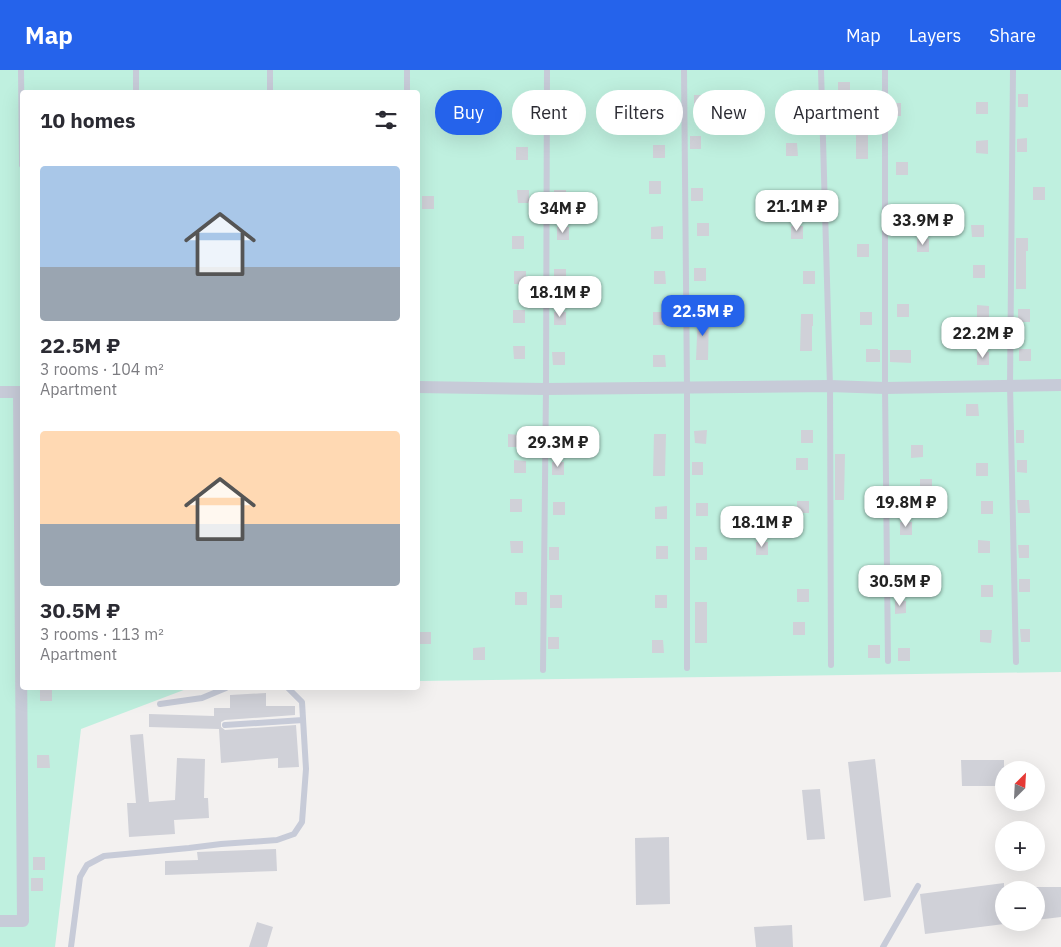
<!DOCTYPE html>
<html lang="en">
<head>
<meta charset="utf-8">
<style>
  :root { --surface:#fff; --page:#f7f7f7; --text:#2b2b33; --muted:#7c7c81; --accent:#2563eb }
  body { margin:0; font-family:"IBM Plex Sans",sans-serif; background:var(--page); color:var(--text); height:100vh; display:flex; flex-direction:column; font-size:19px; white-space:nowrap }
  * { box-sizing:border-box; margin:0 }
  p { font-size:16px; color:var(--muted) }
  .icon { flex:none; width:28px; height:28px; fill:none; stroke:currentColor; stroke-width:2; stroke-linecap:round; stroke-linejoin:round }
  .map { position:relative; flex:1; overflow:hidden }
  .sheet { position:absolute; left:20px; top:20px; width:400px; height:600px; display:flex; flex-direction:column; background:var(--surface); border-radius:5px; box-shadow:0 5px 20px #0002 }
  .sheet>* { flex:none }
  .guide { position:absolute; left:435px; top:20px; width:475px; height:45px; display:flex; gap:10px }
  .needle { width:32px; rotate:24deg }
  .buttons { position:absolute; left:995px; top:691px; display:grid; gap:10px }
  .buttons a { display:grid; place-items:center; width:50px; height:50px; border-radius:50%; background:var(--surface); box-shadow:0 5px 20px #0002; font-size:25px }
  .price { position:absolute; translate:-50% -42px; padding:0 11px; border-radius:10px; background:#fff; color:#222; font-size:16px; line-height:32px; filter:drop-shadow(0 1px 2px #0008) }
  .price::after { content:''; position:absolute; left:50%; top:30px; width:15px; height:11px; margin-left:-8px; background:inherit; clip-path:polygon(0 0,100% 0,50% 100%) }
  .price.active { background:var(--accent); color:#fff }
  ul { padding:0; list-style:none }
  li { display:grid; align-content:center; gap:10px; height:265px; padding:0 20px }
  li span { display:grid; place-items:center; height:155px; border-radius:5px; color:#555 }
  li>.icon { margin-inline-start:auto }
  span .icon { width:90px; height:90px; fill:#fffc; stroke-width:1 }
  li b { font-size:21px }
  h2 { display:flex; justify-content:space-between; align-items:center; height:60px; padding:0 20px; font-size:21px }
  .tag { padding:0 18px; border-radius:22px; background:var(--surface); box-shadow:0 5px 20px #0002; font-size:18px; line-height:45px }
  .tag.active { background:var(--accent); color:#fff }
  header { display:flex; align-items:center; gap:30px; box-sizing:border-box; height:70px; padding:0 25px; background:var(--accent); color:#fff }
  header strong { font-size:24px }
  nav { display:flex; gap:28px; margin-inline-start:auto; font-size:18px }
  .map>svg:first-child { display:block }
</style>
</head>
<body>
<header>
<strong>Map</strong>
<nav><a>Map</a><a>Layers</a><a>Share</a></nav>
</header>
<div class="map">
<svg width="1061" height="877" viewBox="0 0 1061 877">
  <rect width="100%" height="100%" fill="#f3f1f0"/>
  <path fill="#bff0df" d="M 0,0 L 1061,0 L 1061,602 L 418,611 L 418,22 L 22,22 L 22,618 L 189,618 L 81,659 L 55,877 L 0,877 Z"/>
  <path fill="#d0d1d8" d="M 838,12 L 850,12 L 850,24 L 838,24 Z
    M 783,24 L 795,24 L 795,37 L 783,37 Z
    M 1018,24 L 1028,24 L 1028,37 L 1018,37 Z
    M 694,25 L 706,25 L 706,38 L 694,38 Z
    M 653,26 L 665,26 L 665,38 L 653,38 Z
    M 976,32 L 988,32 L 988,44 L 976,44 Z
    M 890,33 L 901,33 L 901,46 L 890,46 Z
    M 554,35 L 566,35 L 566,48 L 554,48 Z
    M 521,37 L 533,37 L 533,50 L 521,50 Z
    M 856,51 L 868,51 L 868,89 L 856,89 Z
    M 690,66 L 701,66 L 701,79 L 690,79 Z
    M 1027,68 L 1027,82 L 1017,82 L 1017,69 Z
    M 988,70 L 988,84 L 976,83 L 976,71 Z
    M 786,73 L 797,73 L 798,86 L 786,86 Z
    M 653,75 L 665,75 L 665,88 L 653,88 Z
    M 516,77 L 528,77 L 528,90 L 516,90 Z
    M 896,92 L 908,92 L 908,105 L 896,105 Z
    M 649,111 L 661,111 L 661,124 L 649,124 Z
    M 1033,117 L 1045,117 L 1045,130 L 1033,130 Z
    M 691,118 L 703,118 L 703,131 L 691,131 Z
    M 517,120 L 529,120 L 529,133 L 518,133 Z
    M 554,120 L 566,120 L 566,133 L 554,133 Z
    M 422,126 L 434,126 L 434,139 L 422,139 Z
    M 798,127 L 809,127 L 810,140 L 798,140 Z
    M 697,153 L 709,153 L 709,166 L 697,166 Z
    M 971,155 L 984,155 L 984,167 L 972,167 Z
    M 663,156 L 663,169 L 651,169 L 651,157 Z
    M 791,156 L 803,156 L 803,169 L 791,169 Z
    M 557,157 L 569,157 L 569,170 L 557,170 Z
    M 512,166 L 524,166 L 524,179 L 512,179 Z
    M 1016,168 L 1028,168 L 1028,181 L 1026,181 L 1026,219 L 1016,219 Z
    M 917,169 L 929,169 L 929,182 L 917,182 Z
    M 857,174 L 869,174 L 869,187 L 857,187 Z
    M 973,195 L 985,195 L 985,208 L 973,208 Z
    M 694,198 L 706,198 L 706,211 L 694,211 Z
    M 554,199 L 566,199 L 566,211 L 554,212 Z
    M 514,201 L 526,201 L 526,214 L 514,214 Z
    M 654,201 L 665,201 L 666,214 L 654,214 Z
    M 803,201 L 815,201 L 815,214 L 803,214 Z
    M 897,234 L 909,234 L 909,247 L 897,247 Z
    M 977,235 L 989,236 L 989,249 L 977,249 Z
    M 1018,239 L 1030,239 L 1030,252 L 1018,252 Z
    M 513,240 L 525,240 L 525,253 L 513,253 Z
    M 554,242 L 566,242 L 566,255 L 554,255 Z
    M 653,242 L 665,242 L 665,255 L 653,255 Z
    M 860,242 L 872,242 L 872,255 L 860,255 Z
    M 698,243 L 709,243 L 708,290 L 696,290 Z
    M 801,244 L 813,244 L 813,256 L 812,256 L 812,281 L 800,281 Z
    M 513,276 L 525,276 L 525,289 L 514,289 Z
    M 866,279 L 878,279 L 878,280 L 880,280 L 880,292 L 866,292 Z
    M 1019,279 L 1031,279 L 1031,291 L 1019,291 Z
    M 890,280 L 911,280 L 911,293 L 890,292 Z
    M 552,282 L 565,282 L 565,295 L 553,295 Z
    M 977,282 L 989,282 L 989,295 L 977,295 Z
    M 653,285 L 665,285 L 666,297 L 653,297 Z
    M 966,334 L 978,334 L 979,346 L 966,346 Z
    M 707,360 L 706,374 L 695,373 L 694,361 Z
    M 801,360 L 813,360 L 813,373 L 801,373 Z
    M 1016,360 L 1024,360 L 1024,373 L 1016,373 Z
    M 566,363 L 578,363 L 578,376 L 566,376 Z
    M 508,364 L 520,365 L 520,377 L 508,377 Z
    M 654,364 L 666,364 L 665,406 L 653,406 Z
    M 911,375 L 923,375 L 923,387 L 911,388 Z
    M 835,384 L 845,384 L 844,430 L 835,430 Z
    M 796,388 L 808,388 L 808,400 L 796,400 Z
    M 514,390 L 526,391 L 526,403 L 514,403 Z
    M 1017,390 L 1027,390 L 1027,403 L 1017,402 Z
    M 552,392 L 564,392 L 564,405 L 552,405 Z
    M 692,392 L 703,392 L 703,405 L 692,405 Z
    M 976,393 L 988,393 L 988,406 L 976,406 Z
    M 920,409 L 932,409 L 932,422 L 920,422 Z
    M 510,429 L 522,429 L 522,442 L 510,442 Z
    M 1017,430 L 1029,430 L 1030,443 L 1018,443 Z
    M 797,431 L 809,431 L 809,443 L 797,443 Z
    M 981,431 L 993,431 L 993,444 L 981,444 Z
    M 553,432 L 565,432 L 565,445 L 553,445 Z
    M 696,433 L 708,433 L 708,446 L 696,446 Z
    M 667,436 L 667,449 L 655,449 L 655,437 Z
    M 900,452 L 912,452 L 912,465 L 900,465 Z
    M 978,470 L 990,471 L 990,483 L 978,483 Z
    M 510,471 L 523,471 L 523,483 L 511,483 Z
    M 756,472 L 768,472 L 768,485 L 756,485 Z
    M 1018,475 L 1029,475 L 1029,488 L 1019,488 Z
    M 656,476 L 668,476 L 668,489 L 656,489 Z
    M 549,477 L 559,477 L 559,490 L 549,490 Z
    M 695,477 L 707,477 L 707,490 L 695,490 Z
    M 866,497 L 878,497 L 878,510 L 866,510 Z
    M 1019,509 L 1030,509 L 1030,522 L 1019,522 Z
    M 981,515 L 993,515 L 993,527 L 981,527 Z
    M 797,519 L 809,519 L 809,532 L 797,532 Z
    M 515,522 L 527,522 L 527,535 L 515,535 Z
    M 550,525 L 562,525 L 562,538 L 550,538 Z
    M 655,525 L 667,525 L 667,538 L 655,538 Z
    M 895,531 L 906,531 L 906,543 L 895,544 Z
    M 695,532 L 707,532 L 707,573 L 695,573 Z
    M 793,552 L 805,552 L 805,565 L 793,565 Z
    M 1020,559 L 1030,559 L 1030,572 L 1021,572 Z
    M 980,560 L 992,560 L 991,573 L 980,572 Z
    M 419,562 L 431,562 L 431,574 L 419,574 Z
    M 548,567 L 559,567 L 559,579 L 548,579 Z
    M 652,570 L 663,570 L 664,583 L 652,583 Z
    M 868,575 L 880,575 L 880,588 L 868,588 Z
    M 485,577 L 485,590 L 473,590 L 473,578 Z
    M 898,578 L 910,578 L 910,591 L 898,591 Z
    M 40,618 L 52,618 L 52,631 L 40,631 Z
    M 266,623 L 266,636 L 295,636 L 295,645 L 225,650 L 221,652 L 221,657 L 225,660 L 296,655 L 299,697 L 278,698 L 278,688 L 221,693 L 219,659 L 149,657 L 149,644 L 214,646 L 214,638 L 230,638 L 230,625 Z
    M 143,664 L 149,732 L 175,730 L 177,688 L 205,689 L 204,728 L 208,728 L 209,748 L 174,750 L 175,764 L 129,767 L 127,733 L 136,733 L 130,665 Z
    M 37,685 L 49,685 L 50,698 L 37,698 Z
    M 875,689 L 891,827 L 864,831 L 848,692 Z
    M 961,690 L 1004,690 L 1004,716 L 962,716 Z
    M 820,719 L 825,769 L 807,770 L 802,720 Z
    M 669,767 L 670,834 L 636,835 L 635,768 Z
    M 276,779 L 277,801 L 165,805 L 165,791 L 198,790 L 197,782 Z
    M 33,787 L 45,787 L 45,800 L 33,800 Z
    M 31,808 L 43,808 L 43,821 L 31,821 Z
    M 1004,813 L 1004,854 L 925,864 L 920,824 Z
    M 1036,817 L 1061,817 L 1061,847 L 1036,850 Z
    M 257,852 L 273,857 L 267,877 L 249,877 Z
    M 792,855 L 793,877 L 756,877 L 754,857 Z"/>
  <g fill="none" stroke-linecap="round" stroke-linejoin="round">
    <path stroke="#c7cbd8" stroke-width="6" d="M 21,0 L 22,95
      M 270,0 L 270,22
      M 684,0 L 687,317 L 687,598
      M 821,0 L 830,316 L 831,595
      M 885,0 L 885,318 L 888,591
      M 1013,0 L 1010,316 L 1016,592
      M 136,22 L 136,0
      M 407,22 L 407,0
      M 543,600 L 546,319 L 547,0
      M 160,634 L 202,628 L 226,618
      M 225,655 L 303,650
      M 71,877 L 80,807 L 87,795 L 104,786 L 189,778 L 221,774 L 277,770 L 294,764 L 302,752 L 306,699 L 302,632 L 288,618
      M 883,877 L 918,816"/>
    <path stroke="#c7cbd8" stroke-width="12" d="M 418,317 L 546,319 L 830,316 L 885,318 L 1061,315
      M 0,322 L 22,322
      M 0,851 L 23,851 L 19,322"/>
  </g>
</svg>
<div class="buttons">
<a><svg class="needle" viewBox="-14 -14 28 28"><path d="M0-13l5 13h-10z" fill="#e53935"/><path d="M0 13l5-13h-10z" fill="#7c7c81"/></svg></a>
<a>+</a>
<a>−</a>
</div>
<b class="price" style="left:797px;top:162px">21.1M ₽</b>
<b class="price" style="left:563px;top:164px">34M ₽</b>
<b class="price" style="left:923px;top:176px">33.9M ₽</b>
<b class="price" style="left:560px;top:248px">18.1M ₽</b>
<b class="price active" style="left:703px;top:267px">22.5M ₽</b>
<b class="price" style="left:983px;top:289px">22.2M ₽</b>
<b class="price" style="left:558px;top:398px">29.3M ₽</b>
<b class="price" style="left:906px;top:458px">19.8M ₽</b>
<b class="price" style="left:762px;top:478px">18.1M ₽</b>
<b class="price" style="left:900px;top:537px">30.5M ₽</b>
<div class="guide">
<a class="tag active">Buy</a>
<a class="tag">Rent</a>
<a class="tag">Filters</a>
<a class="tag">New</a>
<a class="tag">Apartment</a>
</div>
<section class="sheet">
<h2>10 homes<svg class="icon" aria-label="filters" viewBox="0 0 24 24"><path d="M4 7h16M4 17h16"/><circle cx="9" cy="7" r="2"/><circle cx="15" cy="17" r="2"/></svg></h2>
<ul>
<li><span style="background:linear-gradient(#a9c7e8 65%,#9aa5b1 0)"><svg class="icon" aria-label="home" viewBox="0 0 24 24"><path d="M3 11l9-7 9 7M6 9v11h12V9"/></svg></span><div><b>22.5M ₽</b><p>3 rooms · 104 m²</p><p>Apartment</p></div></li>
<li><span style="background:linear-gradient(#ffd9b3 60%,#9aa5b1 0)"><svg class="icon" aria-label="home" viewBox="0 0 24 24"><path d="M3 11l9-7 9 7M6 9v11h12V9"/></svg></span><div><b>30.5M ₽</b><p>3 rooms · 113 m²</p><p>Apartment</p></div></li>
</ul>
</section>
</div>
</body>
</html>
